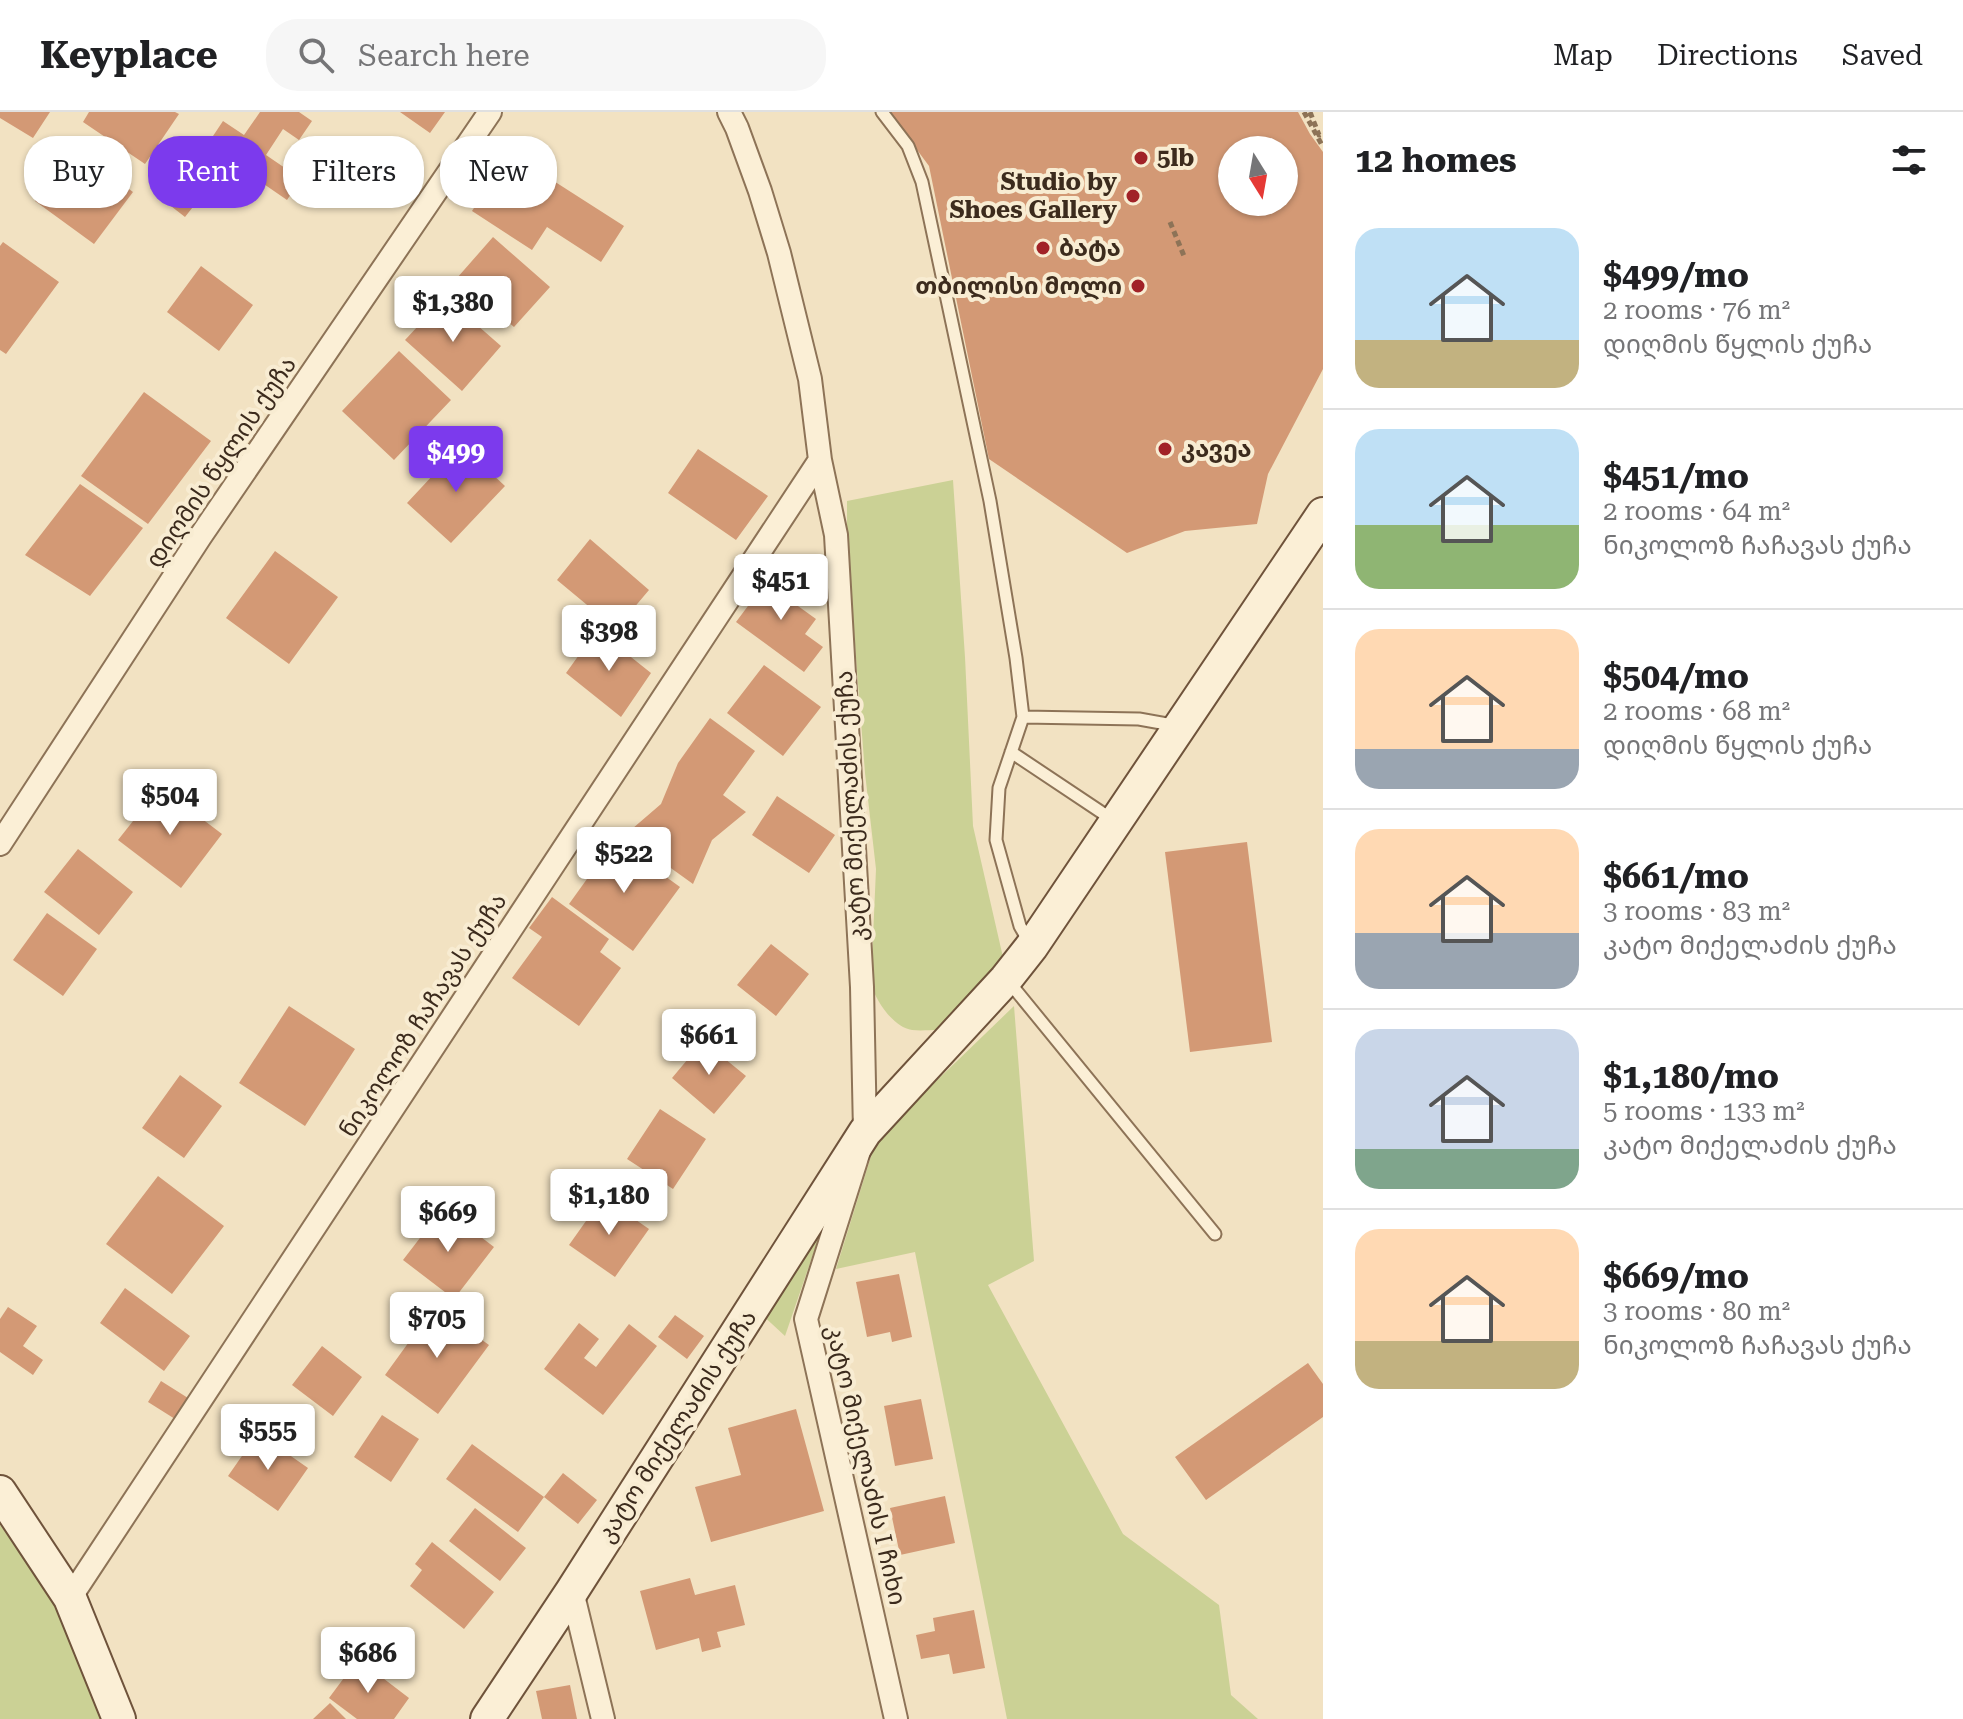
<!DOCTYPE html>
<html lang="en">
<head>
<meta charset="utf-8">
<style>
  :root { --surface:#fff; --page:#f6f6f6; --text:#202124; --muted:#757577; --line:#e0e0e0; --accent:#7c3aed }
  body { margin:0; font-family:"Roboto Serif","Noto Sans Georgian",serif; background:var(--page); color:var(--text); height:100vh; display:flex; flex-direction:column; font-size:30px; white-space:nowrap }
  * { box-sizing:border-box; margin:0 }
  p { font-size:26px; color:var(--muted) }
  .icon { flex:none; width:44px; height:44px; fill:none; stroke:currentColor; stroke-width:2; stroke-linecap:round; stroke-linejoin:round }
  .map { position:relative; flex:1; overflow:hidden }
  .panel { display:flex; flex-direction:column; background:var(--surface); width:640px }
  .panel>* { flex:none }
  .hud { position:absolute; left:24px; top:24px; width:760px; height:72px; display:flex; gap:16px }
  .needle { width:52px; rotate:169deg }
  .buttons { position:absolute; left:1218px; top:24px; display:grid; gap:16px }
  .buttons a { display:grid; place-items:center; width:80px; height:80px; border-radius:50%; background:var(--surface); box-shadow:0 2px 6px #0004; font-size:40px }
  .price { position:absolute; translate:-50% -68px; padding:0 18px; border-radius:8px; background:#fff; color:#222; font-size:26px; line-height:52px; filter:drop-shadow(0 2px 4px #0008) }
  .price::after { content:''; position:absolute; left:50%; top:48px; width:24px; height:18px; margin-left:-12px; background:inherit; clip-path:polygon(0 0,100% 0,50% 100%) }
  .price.on { background:var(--accent); color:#fff }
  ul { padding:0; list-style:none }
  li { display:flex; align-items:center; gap:24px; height:200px; padding:0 32px }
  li+li { border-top:2px solid var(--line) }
  li span { display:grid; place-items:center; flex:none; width:224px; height:160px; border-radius:24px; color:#555 }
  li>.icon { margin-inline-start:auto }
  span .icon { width:96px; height:96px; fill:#fffc; stroke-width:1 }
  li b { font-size:34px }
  h2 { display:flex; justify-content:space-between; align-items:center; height:96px; padding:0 32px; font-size:34px }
  .chip { padding:0 28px; border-radius:32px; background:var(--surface); box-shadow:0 2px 6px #0004; font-size:28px; line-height:72px }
  .chip.on { background:var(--accent); color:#fff }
  header { display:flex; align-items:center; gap:48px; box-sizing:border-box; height:112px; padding:0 40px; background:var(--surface); border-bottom:2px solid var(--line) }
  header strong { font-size:38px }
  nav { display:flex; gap:44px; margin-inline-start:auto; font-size:28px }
  .search { width:560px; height:72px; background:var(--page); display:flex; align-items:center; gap:20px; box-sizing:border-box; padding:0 28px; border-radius:32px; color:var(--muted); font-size:30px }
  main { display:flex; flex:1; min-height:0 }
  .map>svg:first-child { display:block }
</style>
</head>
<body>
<header>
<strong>Keyplace</strong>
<div class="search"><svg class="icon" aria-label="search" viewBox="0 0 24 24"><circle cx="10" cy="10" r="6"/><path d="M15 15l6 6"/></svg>Search here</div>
<nav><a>Map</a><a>Directions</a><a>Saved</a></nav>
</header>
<main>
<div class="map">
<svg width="1323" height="1607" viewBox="0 0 1323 1607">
  <rect width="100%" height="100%" fill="#f2e2c2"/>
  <path fill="#cbd195" d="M 953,368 L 965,545 L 973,714 L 1005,854 L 938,918 C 930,918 920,919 912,918 C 893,915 876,889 871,872 L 876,757 L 865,661 L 847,430 L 847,389 Z
    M 1014,894 L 1034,1149 L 988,1173 L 1123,1422 L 1219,1493 L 1231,1583 L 1258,1607 L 1007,1607 L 915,1140 L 836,1157 L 873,1038 L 897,1007 Z
    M 831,1090 L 785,1224 L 760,1201 Z
    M 0,1413 L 67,1506 L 101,1607 L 0,1607 Z"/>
  <path fill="#d39975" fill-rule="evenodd" d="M 0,0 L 50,0 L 33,26 L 0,6 Z
    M 89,0 L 175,0 L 179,2 L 145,52 L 83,10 Z
    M 260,0 L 299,0 L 312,9 L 299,28 L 283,17 L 266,43 L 301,67 L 287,88 L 207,33 L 223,9 L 244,23 Z
    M 400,0 L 445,0 L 430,21 Z
    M 889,0 L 1298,0 L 1310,22 L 1323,40 L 1323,257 L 1268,362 L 1257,412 L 1185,419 L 1127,441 L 989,347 L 929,54 ZM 1232,38 L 1284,38 L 1284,90 L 1232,90 Z
    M 74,37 L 133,80 L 94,132 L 35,89 Z
    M 510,41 L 624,114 L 601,150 L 547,115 L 532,138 L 472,99 Z
    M 180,56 L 207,77 L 185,105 L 158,84 Z
    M 493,125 L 550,175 L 514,215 L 457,166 Z
    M 3,130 L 59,170 L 6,242 L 0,238 L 0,134 Z
    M 201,154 L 253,193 L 219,239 L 167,200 Z
    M 445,185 L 501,234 L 462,279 L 405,228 Z
    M 399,239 L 451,288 L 394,348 L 342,299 Z
    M 144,280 L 211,329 L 148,412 L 81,364 Z
    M 461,333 L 505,374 L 451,431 L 407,391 Z
    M 698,337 L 768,384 L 736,428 L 668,381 Z
    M 80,372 L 143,416 L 90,484 L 25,443 Z
    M 590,427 L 649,478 L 616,517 L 557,468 Z
    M 275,439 L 338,485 L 289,552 L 226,506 Z
    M 774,459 L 800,478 L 791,489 L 816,507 L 805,522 L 823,535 L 804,560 L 736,510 Z
    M 597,518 L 651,561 L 621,605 L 566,561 Z
    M 764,553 L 821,595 L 783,644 L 727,601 Z
    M 710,606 L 755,639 L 723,683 L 746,700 L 712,728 L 693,772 L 625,723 L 661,692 L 678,651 Z
    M 160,675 L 222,722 L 181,776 L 118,728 Z
    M 777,684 L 835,723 L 809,761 L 752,723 Z
    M 615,728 L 680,775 L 633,839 L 569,792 Z
    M 1247,730 L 1272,930 L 1190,940 L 1165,740 Z
    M 78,737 L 133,780 L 99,823 L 44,780 Z
    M 552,785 L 609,827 L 600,840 L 621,856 L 579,914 L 512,866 L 542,825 L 529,816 Z
    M 47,801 L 97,837 L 63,884 L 13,848 Z
    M 771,832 L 809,862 L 776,904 L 737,873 Z
    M 289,894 L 355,937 L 305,1014 L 239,971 Z
    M 703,929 L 746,964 L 714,1002 L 672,966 Z
    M 180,963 L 222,994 L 184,1046 L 142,1016 Z
    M 660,997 L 706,1027 L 673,1077 L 627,1047 Z
    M 158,1064 L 224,1114 L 172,1182 L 106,1132 Z
    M 603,1085 L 649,1117 L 615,1165 L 569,1133 Z
    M 443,1096 L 494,1135 L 454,1187 L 403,1148 Z
    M 899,1162 L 912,1225 L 892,1230 L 890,1220 L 867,1225 L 856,1170 Z
    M 125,1176 L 190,1224 L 164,1259 L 100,1211 Z
    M 435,1194 L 489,1233 L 438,1302 L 385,1263 Z
    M 8,1195 L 37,1214 L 23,1234 L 43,1248 L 33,1263 L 0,1240 L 0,1207 Z
    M 675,1203 L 704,1224 L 687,1247 L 658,1225 Z
    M 579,1211 L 599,1227 L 584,1246 L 596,1255 L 629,1212 L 657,1234 L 603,1303 L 544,1257 Z
    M 322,1234 L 362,1265 L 333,1304 L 292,1273 Z
    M 1308,1251 L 1323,1272 L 1323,1305 L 1206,1388 L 1175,1345 Z
    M 161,1269 L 188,1286 L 175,1307 L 148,1290 Z
    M 921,1287 L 933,1347 L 895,1354 L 884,1294 Z
    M 796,1297 L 824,1399 L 711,1430 L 695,1375 L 741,1363 L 728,1316 Z
    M 382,1303 L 419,1327 L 391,1370 L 354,1345 Z
    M 258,1321 L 308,1356 L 278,1399 L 228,1364 Z
    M 472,1332 L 544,1385 L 563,1361 L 597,1388 L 578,1412 L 544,1385 L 518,1420 L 446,1367 Z
    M 945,1384 L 955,1431 L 900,1443 L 890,1396 Z
    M 475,1396 L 526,1436 L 500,1469 L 449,1429 Z
    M 432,1430 L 494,1480 L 464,1517 L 410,1474 L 422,1458 L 415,1452 Z
    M 690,1466 L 695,1483 L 735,1473 L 745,1513 L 717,1520 L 721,1535 L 702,1540 L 699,1526 L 656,1538 L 640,1479 Z
    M 974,1498 L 985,1556 L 953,1562 L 949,1542 L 921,1547 L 916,1523 L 935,1519 L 933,1506 Z
    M 358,1547 L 409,1586 L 394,1607 L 357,1607 L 329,1586 Z
    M 570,1573 L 577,1607 L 542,1607 L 536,1579 Z
    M 330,1591 L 346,1607 L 313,1607 Z"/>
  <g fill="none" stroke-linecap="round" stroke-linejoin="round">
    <g stroke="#8d7357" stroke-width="15">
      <path id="lane" d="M 882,0 L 908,34 L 922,70 L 990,389 L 1016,546 L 1023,605 L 999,676 L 996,728 L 1020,814 L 1029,830
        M 1023,605 L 1139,607 L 1178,614
        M 1011,640 L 1113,708
        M 1009,870 L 1215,1122"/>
    </g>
    <g stroke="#8d7357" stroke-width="26">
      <path id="street" d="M 729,0 L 737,16 L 760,79 L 779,141 L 810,267 L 820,348 L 836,423 L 862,875 L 865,1020 L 806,1207 L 896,1607
        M 0,732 L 200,425 L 490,0
        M 572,1479 L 603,1607
        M 70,1486 L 820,348"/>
    </g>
    <g stroke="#6f533b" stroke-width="36">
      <path id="secondary" d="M 0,1380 L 70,1486 L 119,1607
        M 487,1607 L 572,1479 L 865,1020 L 1006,867 L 1032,834 L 1323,402"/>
    </g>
    <path stroke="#8d7357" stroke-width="5" stroke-dasharray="6 4" stroke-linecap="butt" d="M 1304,0 L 1323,35
      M 1310,0 L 1319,23 L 1323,21
      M 1170,110 L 1184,144"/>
    <use href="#lane" stroke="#fbefd6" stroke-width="11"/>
    <use href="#street" stroke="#fbefd6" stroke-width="22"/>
    <use href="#secondary" stroke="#fbefd6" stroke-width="32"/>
  </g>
  <g fill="#a12227" stroke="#f8ecd2" stroke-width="3">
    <circle cx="1141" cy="46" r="8"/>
    <circle cx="1133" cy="84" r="8"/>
    <circle cx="1043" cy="136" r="8"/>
    <circle cx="1138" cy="174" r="8"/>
    <circle cx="1165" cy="337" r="8"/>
  </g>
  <g text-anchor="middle" stroke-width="8" stroke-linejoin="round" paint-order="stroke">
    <g font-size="24" font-weight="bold" fill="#3c2b1d" stroke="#f8ecd2" text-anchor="start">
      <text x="1157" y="54">5lb</text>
      <text x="1117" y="78" text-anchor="end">Studio by<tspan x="1117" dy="28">Shoes Gallery</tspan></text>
      <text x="1059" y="144">ბატა</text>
      <text x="1122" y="182" text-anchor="end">თბილისი მოლი</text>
      <text x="1181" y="345">კავეა</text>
    </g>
    <g font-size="24" fill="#3c2b1d" stroke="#f8ecd2">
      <text transform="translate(221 350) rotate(-56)" y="8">დიღმის წყლის ქუჩა</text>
      <text transform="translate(851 694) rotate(-93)" y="8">კატო მიქელაძის ქუჩა</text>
      <text transform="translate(423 903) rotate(-57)" y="8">ნიკოლოზ ჩაჩავას ქუჩა</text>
      <text transform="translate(677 1314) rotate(-57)" y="8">კატო მიქელაძის ქუჩა</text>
      <text transform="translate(866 1353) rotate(77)" y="8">კატო მიქელაძის I ჩიხი</text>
    </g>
  </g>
</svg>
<div class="buttons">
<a><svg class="needle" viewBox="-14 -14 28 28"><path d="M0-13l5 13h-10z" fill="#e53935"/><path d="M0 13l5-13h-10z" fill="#757577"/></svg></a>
</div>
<b class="price" style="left:453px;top:232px">$1,380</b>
<b class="price on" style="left:456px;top:382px">$499</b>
<b class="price" style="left:781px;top:510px">$451</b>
<b class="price" style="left:609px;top:561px">$398</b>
<b class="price" style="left:170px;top:725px">$504</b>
<b class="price" style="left:624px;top:783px">$522</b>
<b class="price" style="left:709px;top:965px">$661</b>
<b class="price" style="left:609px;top:1125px">$1,180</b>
<b class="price" style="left:448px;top:1142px">$669</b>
<b class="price" style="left:437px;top:1248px">$705</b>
<b class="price" style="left:268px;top:1360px">$555</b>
<b class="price" style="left:368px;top:1583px">$686</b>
<div class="hud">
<a class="chip">Buy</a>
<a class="chip on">Rent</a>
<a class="chip">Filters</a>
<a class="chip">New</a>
</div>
</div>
<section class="panel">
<h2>12 homes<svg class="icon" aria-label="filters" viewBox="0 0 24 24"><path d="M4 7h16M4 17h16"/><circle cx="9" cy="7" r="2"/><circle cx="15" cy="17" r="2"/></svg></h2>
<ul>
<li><span style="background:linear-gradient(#bfe0f5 70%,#c2b280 0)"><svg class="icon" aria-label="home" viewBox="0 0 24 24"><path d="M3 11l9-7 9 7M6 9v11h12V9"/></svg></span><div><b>$499/mo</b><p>2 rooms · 76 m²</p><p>დიღმის წყლის ქუჩა</p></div></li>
<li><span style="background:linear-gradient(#bfe0f5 60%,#8fb573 0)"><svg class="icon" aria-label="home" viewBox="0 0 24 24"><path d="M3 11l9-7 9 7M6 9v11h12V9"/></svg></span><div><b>$451/mo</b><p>2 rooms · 64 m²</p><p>ნიკოლოზ ჩაჩავას ქუჩა</p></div></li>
<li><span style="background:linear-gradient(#ffd9b3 75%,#9aa5b1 0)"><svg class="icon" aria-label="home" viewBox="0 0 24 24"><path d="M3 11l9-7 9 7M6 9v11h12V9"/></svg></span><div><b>$504/mo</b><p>2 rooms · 68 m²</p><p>დიღმის წყლის ქუჩა</p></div></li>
<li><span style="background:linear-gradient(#ffd9b3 65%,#9aa5b1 0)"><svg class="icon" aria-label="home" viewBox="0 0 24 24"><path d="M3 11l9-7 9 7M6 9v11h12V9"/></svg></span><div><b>$661/mo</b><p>3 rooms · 83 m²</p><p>კატო მიქელაძის ქუჩა</p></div></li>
<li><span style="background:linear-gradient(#c9d6e8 75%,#7fa58c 0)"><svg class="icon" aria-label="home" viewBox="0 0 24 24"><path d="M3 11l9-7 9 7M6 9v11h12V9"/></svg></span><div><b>$1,180/mo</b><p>5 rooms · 133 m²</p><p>კატო მიქელაძის ქუჩა</p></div></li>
<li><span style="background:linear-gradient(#ffd9b3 70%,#c2b280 0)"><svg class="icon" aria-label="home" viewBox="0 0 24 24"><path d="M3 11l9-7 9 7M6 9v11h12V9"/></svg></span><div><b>$669/mo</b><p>3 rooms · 80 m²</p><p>ნიკოლოზ ჩაჩავას ქუჩა</p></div></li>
</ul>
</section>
</main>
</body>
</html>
